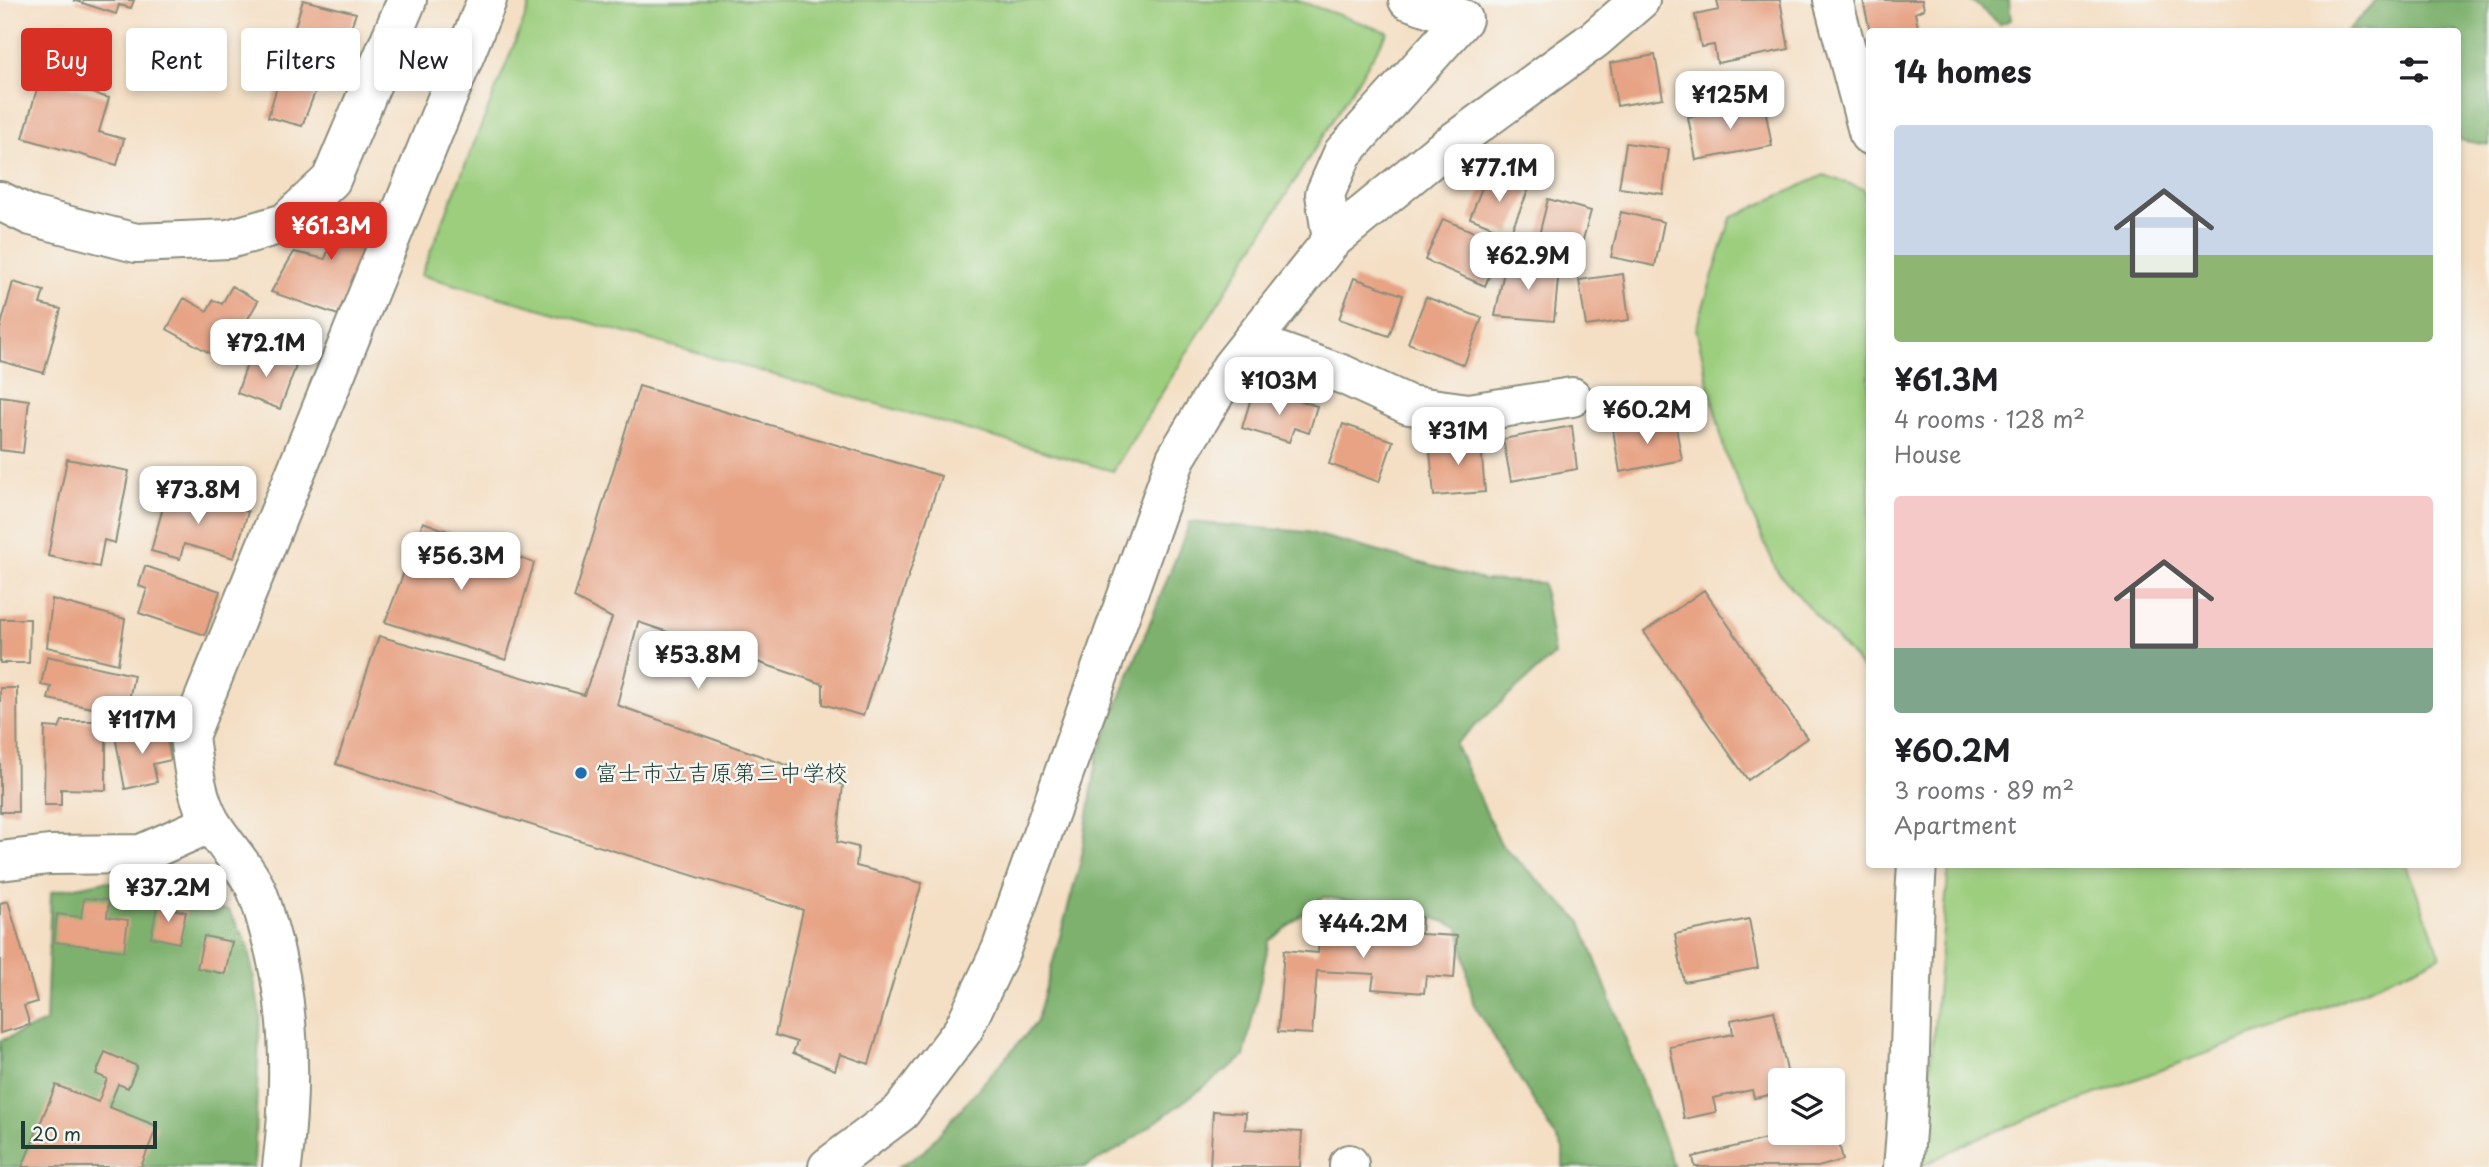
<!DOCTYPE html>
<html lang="en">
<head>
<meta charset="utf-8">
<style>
  :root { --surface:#fff; --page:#f2f2f2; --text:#202124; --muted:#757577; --accent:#d93025 }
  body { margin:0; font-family:"Playpen Sans","Klee One",sans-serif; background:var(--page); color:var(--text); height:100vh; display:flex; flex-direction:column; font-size:26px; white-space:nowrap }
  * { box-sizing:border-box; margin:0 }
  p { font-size:23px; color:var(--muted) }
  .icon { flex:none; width:38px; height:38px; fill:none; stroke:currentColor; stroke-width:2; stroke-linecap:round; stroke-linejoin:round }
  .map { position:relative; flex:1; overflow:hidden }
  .panel { position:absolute; left:1866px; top:28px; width:595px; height:840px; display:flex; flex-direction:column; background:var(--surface); border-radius:7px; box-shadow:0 4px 10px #0003 }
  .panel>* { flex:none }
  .banner { position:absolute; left:21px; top:28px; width:665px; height:63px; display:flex; gap:14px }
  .controls { position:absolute; left:1768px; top:1068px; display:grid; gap:14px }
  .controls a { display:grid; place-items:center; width:77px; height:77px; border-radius:7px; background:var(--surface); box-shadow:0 4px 10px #0003; font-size:35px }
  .scale { position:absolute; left:21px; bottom:18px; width:136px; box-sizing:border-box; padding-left:7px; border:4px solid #1f3d34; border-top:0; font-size:19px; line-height:24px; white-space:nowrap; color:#1f3d34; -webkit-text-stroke:5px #f6f6f2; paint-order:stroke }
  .price { position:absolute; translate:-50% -60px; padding:0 16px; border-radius:14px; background:#fff; color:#222; font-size:23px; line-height:46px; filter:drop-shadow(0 2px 4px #0008) }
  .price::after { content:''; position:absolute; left:50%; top:42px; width:21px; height:16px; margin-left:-10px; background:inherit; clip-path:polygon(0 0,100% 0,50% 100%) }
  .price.active { background:var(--accent); color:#fff }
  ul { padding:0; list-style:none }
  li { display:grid; align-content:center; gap:14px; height:371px; padding:0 28px }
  li span { display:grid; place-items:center; height:217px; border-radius:7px; color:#555 }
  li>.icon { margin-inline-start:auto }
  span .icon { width:126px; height:126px; fill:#fffc; stroke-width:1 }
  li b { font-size:30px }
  h2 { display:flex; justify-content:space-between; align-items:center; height:84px; padding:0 28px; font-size:30px }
  .pill { padding:0 24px; border-radius:7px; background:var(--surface); box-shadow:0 4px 10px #0003; font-size:24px; line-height:63px }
  .pill.active { background:var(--accent); color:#fff }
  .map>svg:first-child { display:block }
</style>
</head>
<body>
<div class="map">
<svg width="2489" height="1167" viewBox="0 0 2489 1167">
  <rect width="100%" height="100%" fill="#f6f6f2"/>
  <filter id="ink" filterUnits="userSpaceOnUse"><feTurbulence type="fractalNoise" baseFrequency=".0143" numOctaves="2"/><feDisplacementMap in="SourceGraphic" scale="14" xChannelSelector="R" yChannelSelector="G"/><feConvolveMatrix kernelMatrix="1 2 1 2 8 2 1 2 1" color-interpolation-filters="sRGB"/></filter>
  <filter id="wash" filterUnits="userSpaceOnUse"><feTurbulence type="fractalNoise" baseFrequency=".00686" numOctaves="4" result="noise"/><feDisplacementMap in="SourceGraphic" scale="28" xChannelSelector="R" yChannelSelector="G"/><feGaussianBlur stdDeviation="1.57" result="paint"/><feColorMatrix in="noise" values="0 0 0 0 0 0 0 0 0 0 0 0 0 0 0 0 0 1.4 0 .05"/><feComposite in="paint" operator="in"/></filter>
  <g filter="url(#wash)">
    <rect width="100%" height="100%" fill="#f4dfc4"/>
    <path fill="#9cce7e" stroke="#5e8659" stroke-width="2" d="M 532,0 L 1296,0 L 1388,32 L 1113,471 L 421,275 Z
      M 1824,175 L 1864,189 L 1869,216 L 1869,676 L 1777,571 L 1725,453 L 1696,329 L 1731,218 Z
      M 1949,865 L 2406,865 L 2441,956 L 2298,1019 L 1978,1138 L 1921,1166 Z"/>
    <path fill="#7db16d" stroke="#4e7750" stroke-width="2" d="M 1971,0 L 2009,0 L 2011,20 L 1999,24 Z
      M 2377,0 L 2489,0 L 2489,145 L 2457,140 L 2457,32 L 2347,31 Z
      M 1190,522 L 1307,532 L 1483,580 L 1543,583 L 1554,655 L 1455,744 L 1501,844 L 1581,922 L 1674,1167 L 1563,1167 L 1563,1149 L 1473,1003 L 1459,927 L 1418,912 L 1324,897 L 1269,941 L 1244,1057 L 1122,1147 L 1085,1167 L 898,1167 L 924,1151 L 1036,1023 L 1080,864 L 1098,753 Z
      M 105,881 L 229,911 L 248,945 L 260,1014 L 254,1167 L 0,1167 L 0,1041 L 46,1022 L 51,892 Z"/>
    <g id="blocks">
      <path fill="#e7a384" d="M 73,0 L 134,0 L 131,8 L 119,5 L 116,14 Z
        M 303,0 L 356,13 L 330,89 L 317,87 L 302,126 L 268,117 Z
        M 1717,0 L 1780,0 L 1789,49 L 1717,63 L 1714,45 L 1701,47 L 1695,15 L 1719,10 Z
        M 1863,0 L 1922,0 L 1924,9 L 1915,13 L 1919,32 L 1870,32 Z
        M 1655,55 L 1663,98 L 1617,106 L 1610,63 Z
        M 40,78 L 109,98 L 99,132 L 124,139 L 117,165 L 23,138 Z
        M 1764,103 L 1772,146 L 1696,160 L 1688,117 Z
        M 1626,143 L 1669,149 L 1663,194 L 1619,188 Z
        M 1487,175 L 1528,191 L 1510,234 L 1470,218 Z
        M 1548,199 L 1591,211 L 1579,254 L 1537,243 Z
        M 344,205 L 383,206 L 338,315 L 271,292 L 294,252 L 325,259 L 335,231 L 327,229 Z
        M 1621,212 L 1664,222 L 1655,266 L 1611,257 Z
        M 1443,219 L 1503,244 L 1485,286 L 1425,260 Z
        M 1506,261 L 1559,269 L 1554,321 L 1495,316 Z
        M 1623,274 L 1629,320 L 1586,326 L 1579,280 Z
        M 1354,278 L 1403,295 L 1389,336 L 1339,319 Z
        M 13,282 L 44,291 L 40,304 L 61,309 L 44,373 L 0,361 L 0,329 Z
        M 232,286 L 258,301 L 224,361 L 167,329 L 184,298 L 207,311 L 213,300 L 222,304 Z
        M 1426,297 L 1482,318 L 1464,365 L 1408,343 Z
        M 252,350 L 296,366 L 280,409 L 237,393 Z
        M 639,386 L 941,476 L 863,716 L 823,704 L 823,684 L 638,622 L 617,705 L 843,785 L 837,842 L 858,847 L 856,866 L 922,883 L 869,1064 L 840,1054 L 835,1070 L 793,1053 L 797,1042 L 775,1035 L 803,910 L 336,764 L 379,636 L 584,695 L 612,618 L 574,598 Z
        M 1252,395 L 1278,403 L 1280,395 L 1317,406 L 1309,433 L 1294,428 L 1289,442 L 1242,428 Z
        M 0,396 L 29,400 L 23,453 L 0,450 Z
        M 1675,422 L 1682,460 L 1620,472 L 1613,430 Z
        M 1343,424 L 1393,441 L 1379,482 L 1329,464 Z
        M 1572,426 L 1577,469 L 1511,481 L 1503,439 Z
        M 1480,435 L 1485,492 L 1434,496 L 1430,450 L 1448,449 L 1447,439 Z
        M 67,459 L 129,471 L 115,543 L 104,540 L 99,567 L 48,556 Z
        M 168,489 L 248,512 L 234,558 L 184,544 L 180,559 L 151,551 Z
        M 423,522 L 534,563 L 506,660 L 385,622 Z
        M 145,566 L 220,591 L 205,635 L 139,613 L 147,589 L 139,586 Z
        M 1704,590 L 1807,738 L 1748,780 L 1644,632 Z
        M 52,599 L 125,619 L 118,664 L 47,647 Z
        M 0,619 L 30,619 L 29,663 L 0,663 Z
        M 47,656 L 134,675 L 126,715 L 48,699 L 51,687 L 41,685 Z
        M 0,688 L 17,688 L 18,812 L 0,812 Z
        M 62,721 L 97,721 L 97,733 L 106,734 L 106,790 L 61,789 L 61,805 L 44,805 L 45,727 L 59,728 Z
        M 165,729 L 171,760 L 153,764 L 157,782 L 125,789 L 115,736 Z
        M 84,898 L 109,900 L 107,917 L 128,920 L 124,951 L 54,942 L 57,914 L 81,917 Z
        M 8,901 L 37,1002 L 24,1006 L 30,1025 L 0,1033 L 0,903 Z
        M 157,906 L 186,912 L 179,943 L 151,937 Z
        M 1321,909 L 1422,917 L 1421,934 L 1457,936 L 1454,978 L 1426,976 L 1424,993 L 1372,989 L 1374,974 L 1317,971 L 1312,1034 L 1278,1032 L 1284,950 L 1318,953 Z
        M 1749,919 L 1758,968 L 1684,982 L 1675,934 Z
        M 204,936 L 232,942 L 225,974 L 197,968 Z
        M 1774,1011 L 1789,1080 L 1780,1080 L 1780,1093 L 1754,1098 L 1752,1090 L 1713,1098 L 1716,1112 L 1684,1119 L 1670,1047 L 1733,1034 L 1731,1020 Z
        M 105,1052 L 137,1066 L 128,1088 L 118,1084 L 109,1107 L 157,1126 L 141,1167 L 22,1167 L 56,1085 L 98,1102 L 107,1079 L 96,1074 Z
        M 1213,1111 L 1246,1113 L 1245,1129 L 1302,1132 L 1300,1167 L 1210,1167 Z
        M 1833,1118 L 1843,1160 L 1818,1167 L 1695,1167 L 1693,1157 L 1794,1132 L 1832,1132 Z"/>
    </g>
  </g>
  <g filter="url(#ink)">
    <use href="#blocks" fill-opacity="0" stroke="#8a8e7c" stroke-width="2"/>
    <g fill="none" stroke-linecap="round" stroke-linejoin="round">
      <g stroke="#8a8e7c" stroke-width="42">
        <path id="street" d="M 1833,0 L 1869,135
          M 0,201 L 31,216 L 136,243 L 229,239 L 285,223 L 331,180 L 407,0
          M 1332,240 L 1325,194 L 1343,153 L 1463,19 L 1408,0
          M 1251,342 L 1344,375 L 1409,405 L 1469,413 L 1572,397
          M 0,861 L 49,855 L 141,854 L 211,823
          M 282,1167 C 292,1087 292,1007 269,930 C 265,916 262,902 256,889 C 244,864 225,846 211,823 C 196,797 193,766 189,736 L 487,0
          M 1349,1167 L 1349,1164
          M 1903,1167 C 1913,1066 1910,965 1917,864"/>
      </g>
      <g stroke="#8a8e7c" stroke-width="42">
        <path id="secondary" d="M 828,1167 L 901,1112 L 963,1030 L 1001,950 L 1176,458 L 1231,367 L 1332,240 L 1437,154 L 1595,39 L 1640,0"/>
      </g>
      <use href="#street" stroke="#fff" stroke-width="38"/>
      <use href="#secondary" stroke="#fff" stroke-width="38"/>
    </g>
  </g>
  <circle fill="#1f6fb2" stroke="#f6f6f2" stroke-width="2.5" cx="581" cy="773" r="7"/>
  <g text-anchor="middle" stroke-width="5" stroke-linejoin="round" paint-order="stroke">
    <g font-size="23" fill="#1f3d34" stroke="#f6f6f2" text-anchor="start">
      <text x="595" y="781">富士市立吉原第三中学校</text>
    </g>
  </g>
</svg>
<div class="controls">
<a><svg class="icon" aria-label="layers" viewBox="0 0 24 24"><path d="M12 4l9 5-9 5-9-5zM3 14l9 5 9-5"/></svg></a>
</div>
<div class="scale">20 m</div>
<b class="price" style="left:1730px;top:131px">¥125M</b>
<b class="price" style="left:1499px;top:204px">¥77.1M</b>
<b class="price active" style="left:331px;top:262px">¥61.3M</b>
<b class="price" style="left:1528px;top:292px">¥62.9M</b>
<b class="price" style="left:266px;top:379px">¥72.1M</b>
<b class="price" style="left:1279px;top:417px">¥103M</b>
<b class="price" style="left:1647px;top:446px">¥60.2M</b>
<b class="price" style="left:1458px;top:467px">¥31M</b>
<b class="price" style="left:198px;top:526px">¥73.8M</b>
<b class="price" style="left:461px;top:592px">¥56.3M</b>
<b class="price" style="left:698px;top:691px">¥53.8M</b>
<b class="price" style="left:142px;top:756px">¥117M</b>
<b class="price" style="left:168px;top:924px">¥37.2M</b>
<b class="price" style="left:1363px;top:960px">¥44.2M</b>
<div class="banner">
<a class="pill active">Buy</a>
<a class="pill">Rent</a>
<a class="pill">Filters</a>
<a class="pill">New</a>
</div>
<section class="panel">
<h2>14 homes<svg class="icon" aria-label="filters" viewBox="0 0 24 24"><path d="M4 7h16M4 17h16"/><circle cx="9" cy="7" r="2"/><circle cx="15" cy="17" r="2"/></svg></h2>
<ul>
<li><span style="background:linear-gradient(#c9d6e8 60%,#8fb573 0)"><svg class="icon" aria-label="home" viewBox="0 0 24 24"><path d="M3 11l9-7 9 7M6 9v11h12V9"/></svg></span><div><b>¥61.3M</b><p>4 rooms · 128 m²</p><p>House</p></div></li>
<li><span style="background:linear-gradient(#f6c9c9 70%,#7fa58c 0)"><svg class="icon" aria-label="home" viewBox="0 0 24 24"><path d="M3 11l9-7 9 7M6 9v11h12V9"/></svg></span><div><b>¥60.2M</b><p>3 rooms · 89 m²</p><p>Apartment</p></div></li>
</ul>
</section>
</div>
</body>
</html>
